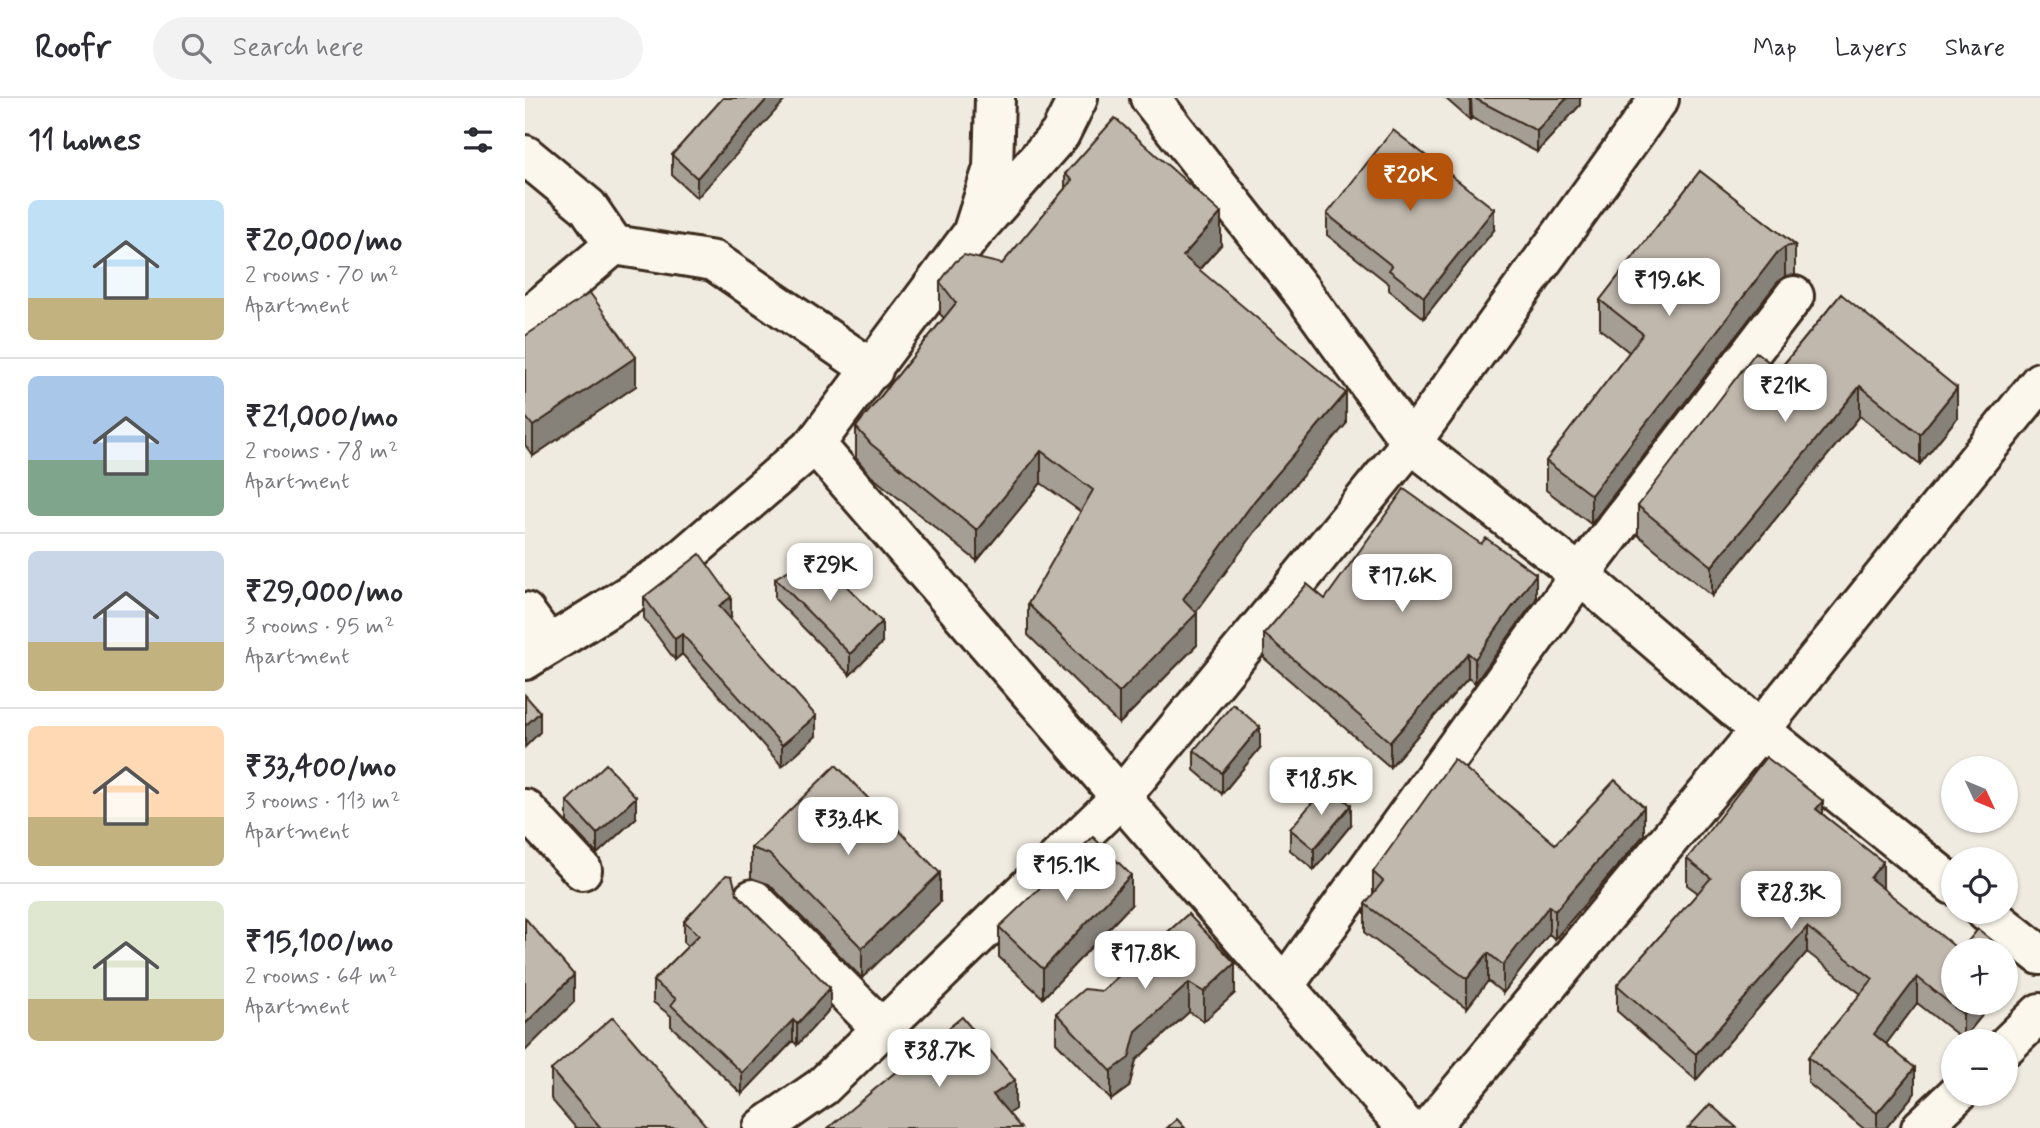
<!DOCTYPE html>
<html lang="en">
<head>
<meta charset="utf-8">
<style>
  :root { --surface:#fff; --page:#f2f2f3; --text:#2b2b33; --muted:#7c7c81; --line:#e1e1e2; --accent:#b45309 }
  body { margin:0; font-family:Mynerve,sans-serif; background:var(--page); color:var(--text); height:100vh; display:flex; flex-direction:column; font-size:26px; white-space:nowrap }
  * { box-sizing:border-box; margin:0 }
  p { font-size:23px; color:var(--muted) }
  .icon { flex:none; width:38px; height:38px; fill:none; stroke:currentColor; stroke-width:2; stroke-linecap:round; stroke-linejoin:round }
  .map { position:relative; flex:1; overflow:hidden }
  .drawer { display:flex; flex-direction:column; background:var(--surface); width:525px }
  .drawer>* { flex:none }
  .needle { width:46px; rotate:134deg }
  .controls { position:absolute; left:1416px; top:658px; display:grid; gap:14px }
  .controls a { display:grid; place-items:center; width:77px; height:77px; border-radius:50%; background:var(--surface); box-shadow:0 2px 5px #0004; font-size:35px }
  .price { position:absolute; translate:-50% -60px; padding:0 16px; border-radius:14px; background:#fff; color:#222; font-size:23px; line-height:46px; filter:drop-shadow(0 2px 4px #0008) }
  .price::after { content:''; position:absolute; left:50%; top:42px; width:21px; height:16px; margin-left:-10px; background:inherit; clip-path:polygon(0 0,100% 0,50% 100%) }
  .price.active { background:var(--accent); color:#fff }
  ul { padding:0; list-style:none }
  li { display:flex; align-items:center; gap:21px; height:175px; padding:0 28px }
  li+li { border-top:2px solid var(--line) }
  li span { display:grid; place-items:center; flex:none; width:196px; height:140px; border-radius:10px; color:#555 }
  li>.icon { margin-inline-start:auto }
  span .icon { width:84px; height:84px; fill:#fffc; stroke-width:1 }
  li b { font-size:30px }
  h2 { display:flex; justify-content:space-between; align-items:center; height:84px; padding:0 28px; font-size:30px }
  header { display:flex; align-items:center; gap:42px; box-sizing:border-box; height:98px; padding:0 35px; background:var(--surface); border-bottom:2px solid var(--line) }
  header strong { font-size:33px }
  nav { display:flex; gap:38px; margin-inline-start:auto; font-size:24px }
  .search { width:490px; height:63px; background:var(--page); display:flex; align-items:center; gap:18px; box-sizing:border-box; padding:0 24px; border-radius:38px; color:var(--muted); font-size:26px }
  main { display:flex; flex:1; min-height:0 }
  .map>svg:first-child { display:block }
</style>
</head>
<body>
<header>
<strong>Roofr</strong>
<div class="search"><svg class="icon" aria-label="search" viewBox="0 0 24 24"><circle cx="10" cy="10" r="6"/><path d="M15 15l6 6"/></svg>Search here</div>
<nav><a>Map</a><a>Layers</a><a>Share</a></nav>
</header>
<main>
<section class="drawer">
<h2>11 homes<svg class="icon" aria-label="filters" viewBox="0 0 24 24"><path d="M4 7h16M4 17h16"/><circle cx="9" cy="7" r="2"/><circle cx="15" cy="17" r="2"/></svg></h2>
<ul>
<li><span style="background:linear-gradient(#bfe0f5 70%,#c2b280 0)"><svg class="icon" aria-label="home" viewBox="0 0 24 24"><path d="M3 11l9-7 9 7M6 9v11h12V9"/></svg></span><div><b>₹20,000/mo</b><p>2 rooms · 70 m²</p><p>Apartment</p></div></li>
<li><span style="background:linear-gradient(#a9c7e8 60%,#7fa58c 0)"><svg class="icon" aria-label="home" viewBox="0 0 24 24"><path d="M3 11l9-7 9 7M6 9v11h12V9"/></svg></span><div><b>₹21,000/mo</b><p>2 rooms · 78 m²</p><p>Apartment</p></div></li>
<li><span style="background:linear-gradient(#c9d6e8 65%,#c2b280 0)"><svg class="icon" aria-label="home" viewBox="0 0 24 24"><path d="M3 11l9-7 9 7M6 9v11h12V9"/></svg></span><div><b>₹29,000/mo</b><p>3 rooms · 95 m²</p><p>Apartment</p></div></li>
<li><span style="background:linear-gradient(#ffd9b3 65%,#c2b280 0)"><svg class="icon" aria-label="home" viewBox="0 0 24 24"><path d="M3 11l9-7 9 7M6 9v11h12V9"/></svg></span><div><b>₹33,400/mo</b><p>3 rooms · 113 m²</p><p>Apartment</p></div></li>
<li><span style="background:linear-gradient(#dfe7d0 70%,#c2b280 0)"><svg class="icon" aria-label="home" viewBox="0 0 24 24"><path d="M3 11l9-7 9 7M6 9v11h12V9"/></svg></span><div><b>₹15,100/mo</b><p>2 rooms · 64 m²</p><p>Apartment</p></div></li>
</ul>
</section>
<div class="map">
<svg width="1515" height="1030" viewBox="0 0 1515 1030">
  <rect width="100%" height="100%" fill="#f0ebe0"/>
  <filter id="ink" filterUnits="userSpaceOnUse"><feTurbulence type="fractalNoise" baseFrequency=".0143" numOctaves="2"/><feDisplacementMap in="SourceGraphic" scale="14" xChannelSelector="R" yChannelSelector="G"/><feConvolveMatrix kernelMatrix="1 2 1 2 8 2 1 2 1" color-interpolation-filters="sRGB"/></filter>
  <g filter="url(#ink)">
    <g fill="none" stroke-linecap="round" stroke-linejoin="round">
      <g stroke="#3b2a1e" stroke-width="44">
        <path id="minor" d="M 625,0 L 778,195 L 886,345 L 1055,477 L 1235,632 L 1428,787
          M 0,57 L 63,109 L 89,147 L 189,163 L 348,272
          M 447,136 L 535,36 L 553,0
          M 0,222 L 89,147
          M 0,514 L 24,547
          M 0,711 L 57,772
          M 228,801 L 357,931
          M 1461,814 L 1515,857
          M 759,888 L 1055,477 L 1269,198
          M 1480,949 L 1515,915
          M 238,1030 L 297,989 L 596,699 L 886,345 L 1134,1
          M 904,1030 L 1235,632 L 1515,284
          M 1396,1030 L 1432,996"/>
      </g>
      <g stroke="#3b2a1e" stroke-width="44">
        <path id="tertiary" d="M 290,346 L 882,1030
          M 0,562 L 144,472 L 290,346 L 447,136 L 468,70 L 470,0"/>
      </g>
      <use href="#minor" stroke="#fbf7ec" stroke-width="38"/>
      <use href="#tertiary" stroke="#fbf7ec" stroke-width="38"/>
    </g>
    <path fill="#a59e95" stroke="#3b2a1e" stroke-width="2" d="M 198,0 L 172,100 L 147,77 L 147,57 Z
      M 920,0 L 1055,0 L 1055,7 L 1012,54 L 947,20 L 945,22 Z
      M 1175,73 L 1270,147 L 1270,177 L 1260,178 L 1252,185 L 1066,426 L 1021,392 L 1021,363 L 1104,254 L 1075,231 L 1075,202 Z
      M 540,76 L 696,147 L 674,172 L 821,326 L 730,434 L 671,514 L 672,547 L 594,626 L 503,537 L 503,506 L 556,414 L 516,385 L 452,463 L 346,378 L 331,360 L 331,329 L 419,220 L 415,216 L 415,184 L 477,166 L 540,91 Z
      M 802,116 L 969,132 L 899,220 L 864,192 L 864,186 L 802,137 Z
      M 1316,196 L 1432,320 L 1395,366 L 1335,318 L 1187,498 L 1113,437 L 1113,408 L 1254,272 Z
      M 0,238 L 111,288 L 8,358 L 0,347 Z
      M 250,480 L 357,545 L 325,577 L 250,501 Z
      M 119,499 L 206,519 L 205,520 L 291,638 L 257,668 L 157,556 L 150,562 L 119,520 Z
      M 800,501 L 1011,501 L 950,585 L 943,580 L 865,669 L 739,560 L 739,536 Z
      M 735,650 L 697,696 L 669,672 L 669,652 Z
      M 42,703 L 111,720 L 72,756 L 42,724 Z
      M 1298,716 L 1358,789 L 1357,790 L 1428,905 L 1467,905 L 1438,941 L 1392,905 L 1361,946 L 1390,995 L 1361,1030 L 1338,1030 L 1283,985 L 1283,959 L 1336,896 L 1282,854 L 1171,982 L 1092,913 L 1092,887 L 1173,795 L 1162,787 L 1162,761 Z
      M 826,727 L 789,772 L 765,752 L 765,731 Z
      M 1119,737 L 1030,841 L 1024,836 L 978,895 L 963,883 L 942,910 L 840,835 L 840,806 L 848,797 L 848,774 L 1030,746 Z
      M 226,750 L 415,804 L 337,880 L 244,786 L 226,780 Z
      M 212,796 L 305,911 L 272,947 L 268,943 L 217,996 L 146,928 L 146,918 L 128,904 L 128,883 L 163,848 L 159,844 L 159,823 Z
      M 606,807 L 518,900 L 474,859 L 474,829 Z
      M 663,816 L 710,895 L 679,923 L 664,914 L 611,962 L 604,989 L 586,1002 L 531,944 L 531,915 L 577,893 Z
      M 26,972 L 183,1030 L 51,1030 L 26,1001 Z"/>
    <path fill="#868179" stroke="#3b2a1e" stroke-width="2" d="M 243,0 L 262,0 L 172,100 L 172,80 Z
      M 946,0 L 947,20 L 945,22 L 945,1 Z
      M 1042,0 L 1055,0 L 1055,7 L 1012,54 L 1012,33 Z
      M 969,111 L 969,132 L 899,220 L 899,199 Z
      M 696,115 L 696,147 L 658,189 L 658,158 Z
      M 1260,149 L 1260,178 L 1252,185 L 1066,426 L 1066,397 L 1252,155 Z
      M 111,259 L 111,288 L 8,358 L 8,328 Z
      M 1335,288 L 1335,318 L 1187,498 L 1187,468 Z
      M 1432,290 L 1432,320 L 1395,366 L 1395,336 Z
      M 821,295 L 821,326 L 730,434 L 666,521 L 672,515 L 672,547 L 594,626 L 594,595 L 658,501 L 730,402 Z
      M 516,353 L 516,385 L 452,463 L 452,432 Z
      M 1011,476 L 1011,501 L 950,585 L 950,561 Z
      M 206,499 L 206,519 L 194,529 L 194,508 Z
      M 357,524 L 357,545 L 325,577 L 325,556 Z
      M 157,536 L 157,556 L 150,562 L 150,541 Z
      M 943,555 L 943,580 L 865,669 L 865,644 Z
      M 15,614 L 15,634 L 0,649 L 0,628 Z
      M 291,618 L 291,638 L 257,668 L 257,647 Z
      M 735,629 L 735,650 L 697,696 L 697,675 Z
      M 111,699 L 111,720 L 72,756 L 72,736 Z
      M 1298,703 L 1298,729 L 1291,711 Z
      M 826,707 L 826,727 L 789,772 L 789,751 Z
      M 1119,709 L 1119,737 L 1030,841 L 1030,813 Z
      M 1358,764 L 1358,789 L 1345,806 L 1345,780 Z
      M 415,775 L 415,804 L 337,880 L 337,850 Z
      M 606,777 L 606,807 L 518,900 L 518,871 Z
      M 1024,808 L 1024,836 L 978,895 L 978,867 Z
      M 1282,829 L 1282,854 L 1171,982 L 1171,956 Z
      M 963,855 L 963,883 L 942,910 L 942,881 Z
      M 1485,857 L 1485,883 L 1480,888 L 1480,863 Z
      M 710,865 L 710,895 L 679,923 L 679,894 Z
      M 49,877 L 49,904 L 0,953 L 0,926 Z
      M 1392,879 L 1392,905 L 1349,962 L 1349,936 Z
      M 664,885 L 664,914 L 611,962 L 604,989 L 586,1002 L 586,973 L 611,933 Z
      M 305,890 L 305,911 L 272,947 L 272,926 Z
      M 1447,905 L 1467,905 L 1438,941 L 1438,916 Z
      M 268,922 L 268,943 L 217,996 L 217,975 Z
      M 1390,970 L 1390,995 L 1361,1030 L 1352,1030 L 1352,1015 Z
      M 490,982 L 490,1011 L 468,1026 L 468,997 Z"/>
    <path fill="#c0b8ad" stroke="#3b2a1e" stroke-width="2" d="M 198,0 L 243,0 L 172,80 L 147,57 Z
      M 949,0 L 1042,0 L 1012,33 Z
      M 590,20 L 696,115 L 658,158 L 821,295 L 730,402 L 658,501 L 672,515 L 594,595 L 503,506 L 568,392 L 516,353 L 452,432 L 346,346 L 331,329 L 431,205 L 415,184 L 430,164 L 439,157 L 477,166 L 547,82 L 540,76 Z
      M 868,32 L 969,111 L 899,199 L 864,172 L 867,168 L 802,116 Z
      M 1175,73 L 1270,147 L 1260,149 L 1252,155 L 1066,397 L 1021,363 L 1118,236 L 1075,202 Z
      M 65,195 L 111,259 L 8,328 L 0,318 L 0,238 Z
      M 1316,196 L 1432,290 L 1395,336 L 1335,288 L 1187,468 L 1113,408 L 1231,254 L 1254,272 Z
      M 879,391 L 956,446 L 961,440 L 1011,476 L 950,561 L 943,555 L 865,644 L 739,536 L 782,486 L 800,501 Z
      M 175,456 L 206,499 L 194,508 L 291,618 L 257,647 L 157,536 L 150,541 L 119,499 Z
      M 291,457 L 357,524 L 325,556 L 250,480 Z
      M 0,597 L 15,614 L 0,628 Z
      M 708,606 L 735,629 L 697,675 L 669,652 Z
      M 1241,659 L 1298,703 L 1291,711 L 1358,764 L 1345,780 L 1434,852 L 1428,852 L 1428,905 L 1447,905 L 1438,916 L 1392,879 L 1349,936 L 1390,970 L 1352,1015 L 1283,959 L 1348,881 L 1282,829 L 1171,956 L 1092,887 L 1186,780 L 1162,761 Z
      M 929,661 L 1030,746 L 1090,682 L 1119,709 L 1030,813 L 1024,808 L 978,867 L 963,855 L 942,881 L 840,806 L 858,783 L 848,774 Z
      M 81,666 L 111,699 L 72,736 L 42,703 Z
      M 311,667 L 415,775 L 337,850 L 244,756 L 226,750 Z
      M 802,687 L 826,707 L 789,751 L 765,731 Z
      M 568,739 L 606,777 L 518,871 L 474,829 Z
      M 201,777 L 207,778 L 212,796 L 305,890 L 272,926 L 268,922 L 217,975 L 146,907 L 151,901 L 128,883 L 174,837 L 159,823 Z
      M 663,816 L 710,865 L 679,894 L 664,885 L 611,933 L 604,960 L 586,973 L 531,915 L 559,891 L 577,893 Z
      M 0,820 L 49,877 L 0,926 Z
      M 1453,831 L 1479,852 L 1436,852 Z
      M 1480,854 L 1485,857 L 1480,863 Z
      M 88,919 L 183,1030 L 76,1030 L 26,972 Z
      M 437,919 L 490,982 L 468,997 L 496,1030 L 303,1030 Z
      M 1185,1006 L 1212,1030 L 1163,1030 Z
      M 652,1021 L 660,1030 L 642,1030 Z"/>
  </g>
</svg>
<div class="controls">
<a><svg class="needle" viewBox="-14 -14 28 28"><path d="M0-13l5 13h-10z" fill="#e53935"/><path d="M0 13l5-13h-10z" fill="#7c7c81"/></svg></a>
<a><svg class="icon" aria-label="locate" viewBox="0 0 24 24"><circle cx="12" cy="12" r="6"/><path d="M12 2v4M12 18v4M2 12h4M18 12h4"/></svg></a>
<a>+</a>
<a>−</a>
</div>
<b class="price active" style="left:885px;top:115px">₹20K</b>
<b class="price" style="left:1144px;top:220px">₹19.6K</b>
<b class="price" style="left:1260px;top:326px">₹21K</b>
<b class="price" style="left:305px;top:505px">₹29K</b>
<b class="price" style="left:877px;top:516px">₹17.6K</b>
<b class="price" style="left:796px;top:719px">₹18.5K</b>
<b class="price" style="left:323px;top:759px">₹33.4K</b>
<b class="price" style="left:541px;top:805px">₹15.1K</b>
<b class="price" style="left:1266px;top:833px">₹28.3K</b>
<b class="price" style="left:620px;top:893px">₹17.8K</b>
<b class="price" style="left:414px;top:991px">₹38.7K</b>
</div>
</main>
</body>
</html>
